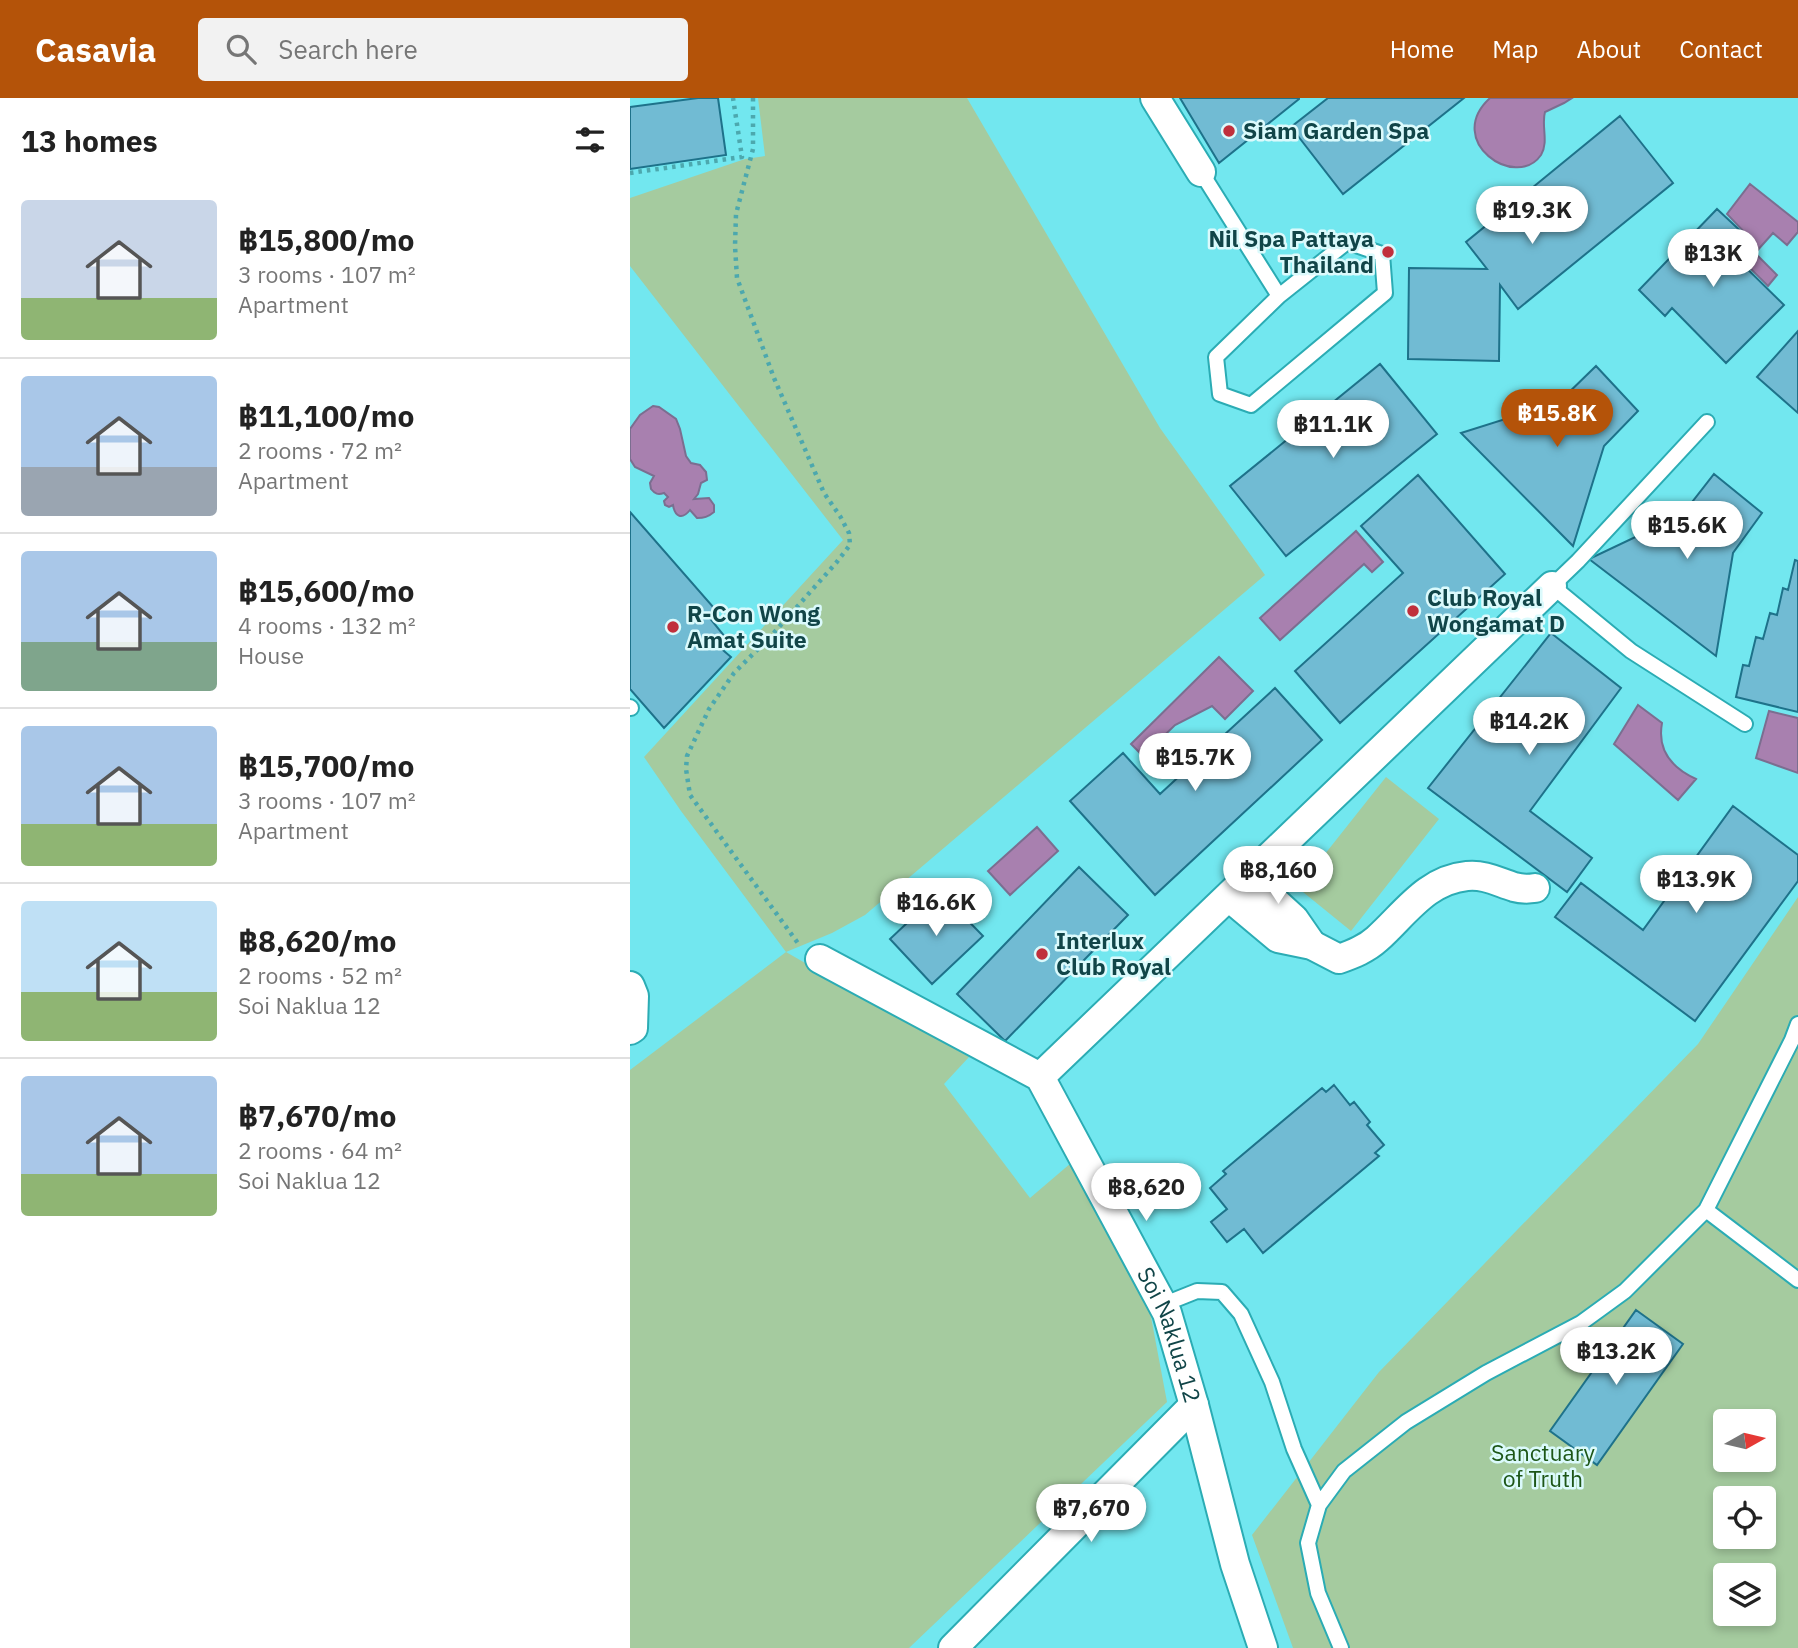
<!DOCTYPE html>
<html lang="en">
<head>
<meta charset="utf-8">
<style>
  :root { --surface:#fff; --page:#f2f2f2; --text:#222; --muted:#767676; --line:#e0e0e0; --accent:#b45309 }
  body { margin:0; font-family:"IBM Plex Sans",sans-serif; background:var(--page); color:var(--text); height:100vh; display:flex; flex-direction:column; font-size:26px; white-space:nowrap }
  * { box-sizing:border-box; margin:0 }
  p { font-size:23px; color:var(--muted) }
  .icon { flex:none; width:38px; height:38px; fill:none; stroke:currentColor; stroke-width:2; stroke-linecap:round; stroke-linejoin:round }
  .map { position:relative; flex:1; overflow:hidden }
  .drawer { display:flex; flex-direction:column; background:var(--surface); width:630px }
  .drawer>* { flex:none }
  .needle { width:46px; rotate:82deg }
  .fabs { position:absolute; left:1083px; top:1311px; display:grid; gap:14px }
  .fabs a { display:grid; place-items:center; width:63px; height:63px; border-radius:7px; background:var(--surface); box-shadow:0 4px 10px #0003; font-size:35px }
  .price { position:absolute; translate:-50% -60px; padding:0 16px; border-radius:24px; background:#fff; color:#222; font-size:23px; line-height:46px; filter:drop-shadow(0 2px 4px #0008) }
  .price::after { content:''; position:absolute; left:50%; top:42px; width:21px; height:16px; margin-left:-10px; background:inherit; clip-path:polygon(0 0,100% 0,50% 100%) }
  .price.active { background:var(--accent); color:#fff }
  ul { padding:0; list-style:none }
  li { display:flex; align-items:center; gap:21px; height:175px; padding:0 21px }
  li+li { border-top:2px solid var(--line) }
  li span { display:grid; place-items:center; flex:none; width:196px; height:140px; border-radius:7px; color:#555 }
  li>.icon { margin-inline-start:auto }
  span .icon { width:84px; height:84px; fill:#fffc; stroke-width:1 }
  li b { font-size:30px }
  h2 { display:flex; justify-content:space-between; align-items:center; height:84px; padding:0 21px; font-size:30px }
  header { display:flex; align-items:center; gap:42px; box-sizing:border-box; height:98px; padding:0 35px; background:var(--accent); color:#fff }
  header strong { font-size:33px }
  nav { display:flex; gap:38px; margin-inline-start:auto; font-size:24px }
  .search { width:490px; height:63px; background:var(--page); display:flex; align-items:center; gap:18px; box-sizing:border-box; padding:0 24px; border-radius:7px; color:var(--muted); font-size:26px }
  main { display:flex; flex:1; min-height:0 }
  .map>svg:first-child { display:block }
</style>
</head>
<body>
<header>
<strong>Casavia</strong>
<div class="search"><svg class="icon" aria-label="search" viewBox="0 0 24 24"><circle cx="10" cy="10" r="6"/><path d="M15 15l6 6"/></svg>Search here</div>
<nav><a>Home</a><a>Map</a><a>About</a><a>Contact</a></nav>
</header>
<main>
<section class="drawer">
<h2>13 homes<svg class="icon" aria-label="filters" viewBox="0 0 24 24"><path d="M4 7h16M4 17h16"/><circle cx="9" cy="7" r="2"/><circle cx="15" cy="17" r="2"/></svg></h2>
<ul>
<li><span style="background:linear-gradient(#c9d6e8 70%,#8fb573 0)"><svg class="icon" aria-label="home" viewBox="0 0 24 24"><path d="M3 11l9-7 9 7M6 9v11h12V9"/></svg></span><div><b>฿15,800/mo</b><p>3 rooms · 107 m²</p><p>Apartment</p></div></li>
<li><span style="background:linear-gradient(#a9c7e8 65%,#9aa5b1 0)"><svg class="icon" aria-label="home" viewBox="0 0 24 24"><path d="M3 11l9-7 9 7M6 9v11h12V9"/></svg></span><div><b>฿11,100/mo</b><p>2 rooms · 72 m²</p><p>Apartment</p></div></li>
<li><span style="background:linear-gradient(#a9c7e8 65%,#7fa58c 0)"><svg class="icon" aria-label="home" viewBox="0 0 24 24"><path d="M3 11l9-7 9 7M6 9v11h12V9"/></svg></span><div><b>฿15,600/mo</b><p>4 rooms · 132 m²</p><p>House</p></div></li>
<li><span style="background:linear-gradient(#a9c7e8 70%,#8fb573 0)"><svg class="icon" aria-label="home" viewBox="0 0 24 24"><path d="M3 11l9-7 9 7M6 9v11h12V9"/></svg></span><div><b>฿15,700/mo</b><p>3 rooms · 107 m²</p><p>Apartment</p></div></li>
<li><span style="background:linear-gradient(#bfe0f5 65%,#8fb573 0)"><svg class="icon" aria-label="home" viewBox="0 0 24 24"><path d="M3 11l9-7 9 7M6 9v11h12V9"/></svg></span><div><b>฿8,620/mo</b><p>2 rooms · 52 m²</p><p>Soi Naklua 12</p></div></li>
<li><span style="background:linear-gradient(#a9c7e8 70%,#8fb573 0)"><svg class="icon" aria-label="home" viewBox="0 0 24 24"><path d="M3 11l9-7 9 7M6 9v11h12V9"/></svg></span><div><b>฿7,670/mo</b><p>2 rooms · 64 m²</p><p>Soi Naklua 12</p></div></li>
</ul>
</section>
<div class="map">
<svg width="1168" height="1550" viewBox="0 0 1168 1550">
  <rect width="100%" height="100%" fill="#72e7ef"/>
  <path fill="#a5cb9f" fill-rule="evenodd" d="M 128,0 L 337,0 L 530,330 L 635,477 L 235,817 L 202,835 L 156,854 L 339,959 L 314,986 L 400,1100 L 441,1065 L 515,1187 L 537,1304 L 279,1550 L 0,1550 L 0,972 L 156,854 L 51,713 L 14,659 L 213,442 L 0,168 L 0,100 L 115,61 L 135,58 Z
    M 756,679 L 809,721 L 721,833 L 668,790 Z
    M 1168,799 L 1168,1550 L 663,1550 L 622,1437 L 749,1274 L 1068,946 ZM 1096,1323 L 1134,1323 L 1134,1362 L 1096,1362 ZM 1096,1400 L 1134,1400 L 1134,1438 L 1096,1438 ZM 1096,1477 L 1134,1477 L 1134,1516 L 1096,1516 Z"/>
  <path fill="#a880af" stroke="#7b6e90" stroke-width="2" d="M 860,0 L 942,0 L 934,5 L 915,14 C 911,27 919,44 911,57 C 886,93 813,43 860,0 Z
    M 1120,86 L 1168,124 L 1168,134 L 1157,147 L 1143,135 L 1125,155 L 1147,177 L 1138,188 L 1106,156 L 1120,140 L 1097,116 Z
    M 23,308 L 29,309 L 46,321 L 50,331 L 56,358 L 61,365 L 70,367 L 76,374 L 77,382 L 71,385 L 68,396 L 64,401 L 79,400 L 84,407 L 84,414 C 78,419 74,420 67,420 L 60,412 C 52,422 45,419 43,407 L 39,409 L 35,407 L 34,403 L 38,399 L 34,395 C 28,397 25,396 21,391 L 20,385 L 24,378 L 5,369 L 0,361 L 0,331 L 10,317 Z
    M 726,433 L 753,464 L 742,474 L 734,466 L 650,542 L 630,520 Z
    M 589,559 L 623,593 L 595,621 L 582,608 L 545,627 L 513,658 L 501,646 Z
    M 1008,607 L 1032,625 C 1027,652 1042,670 1066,681 L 1048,702 L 984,646 Z
    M 1139,613 L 1168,620 L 1168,675 L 1126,660 Z
    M 407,729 L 428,753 L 380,797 L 358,773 Z"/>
  <path fill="#71bbd3" stroke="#1e728a" stroke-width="2" d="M 68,0 L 88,0 L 96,57 L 0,71 L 0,9 Z
    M 550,0 L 669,0 L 669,1 L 589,65 Z
    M 698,0 L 834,0 L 713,96 L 661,29 Z
    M 990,18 L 1043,85 L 888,211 L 870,187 L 869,263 L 778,261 L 779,170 L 857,171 L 836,144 Z
    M 1087,111 L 1117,139 L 1101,155 L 1154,207 L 1096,265 L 1042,210 L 1035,218 L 1009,192 Z
    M 1168,233 L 1168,315 L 1127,279 Z
    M 750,266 L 807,336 L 656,458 L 600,388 Z
    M 966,268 L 1008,313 L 974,348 L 943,448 L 831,335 L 929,304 Z
    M 1084,376 L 1132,415 L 1103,455 L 1086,558 L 959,461 L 1052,417 Z
    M 788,377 L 875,476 L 710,625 L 665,573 L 773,475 L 731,428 Z
    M 0,414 L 84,510 L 78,518 L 96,540 L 87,547 L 101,559 L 34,630 L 0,591 Z
    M 1165,462 L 1168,463 L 1168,614 L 1106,599 L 1113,567 L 1119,568 L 1126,539 L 1133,541 L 1140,515 L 1147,517 L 1153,490 L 1158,492 Z
    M 921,535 L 991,590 L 900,713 L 962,760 L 937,794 L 798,690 Z
    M 645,590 L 692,642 L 525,797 L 440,703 L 493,655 L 530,696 Z
    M 1103,708 L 1168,757 L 1168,783 L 1065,923 L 925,819 L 951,785 L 1013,832 Z
    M 449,769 L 498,817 L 375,943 L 327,896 Z
    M 310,794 L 353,838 L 302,886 L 260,841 Z
    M 704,987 L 720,1007 L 724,1004 L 740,1024 L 737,1027 L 754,1047 L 745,1055 L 749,1058 L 633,1155 L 614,1131 L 597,1144 L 581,1124 L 597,1111 L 580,1090 L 596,1076 L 593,1073 L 692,990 L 696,994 Z
    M 1006,1212 L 1053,1246 L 967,1367 L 920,1333 Z"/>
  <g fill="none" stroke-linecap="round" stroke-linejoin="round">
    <g stroke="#2bacb4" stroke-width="18">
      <path id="service" d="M 571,74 L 649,198 L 717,144 L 752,156 L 755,195 L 621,307 L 590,296 L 586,259 L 649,198
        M 1077,324 L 948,463 L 922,488 L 1001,553 L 1115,626
        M 0,609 L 1,610
        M 1168,926 L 1162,942 L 1076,1112 L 1168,1182
        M 532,1207 L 567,1193 L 592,1194 L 611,1216 L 642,1284 L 664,1351 L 689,1407
        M 711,1550 L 688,1495 L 678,1445 L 689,1407 L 714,1373 L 776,1324 L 856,1275 L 951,1225 L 995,1193 L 1076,1112"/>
    </g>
    <g stroke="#2bacb4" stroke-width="32">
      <g id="minor">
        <path d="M 525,0 L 571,74"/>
        <path d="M 619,780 L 664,821 L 682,847"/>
        <path d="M 599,799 L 648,840 L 682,847 L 709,861 C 723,856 736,851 747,841 C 775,816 796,782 837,778 C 854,776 868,784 884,789 C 891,791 898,791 905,790"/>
        <path id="s1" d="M 190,861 L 410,979 L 537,1215 L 564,1307 L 605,1466 L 633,1550"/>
        <path d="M 0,888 L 4,898 L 3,930 L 0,932"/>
        <path d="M 410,979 L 922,488"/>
        <path d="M 323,1550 L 564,1307"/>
      </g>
    </g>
    <path stroke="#4ca8ae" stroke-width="4.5" stroke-dasharray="3.5 5" stroke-linecap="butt" d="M 123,0 L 123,51 L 106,116 L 105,148 L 107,180 L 144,280 L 194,395 L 210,418 L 219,435 L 220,447 L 206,465 L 141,538 L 104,575 L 79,611 L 57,658 L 56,671 L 60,697 L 170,848
      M 0,75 L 112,59 L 103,0"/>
    <use href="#service" stroke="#fff" stroke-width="14"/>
    <use href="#minor" stroke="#fff" stroke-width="28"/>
  </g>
  <g fill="#c0303c" stroke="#dbfafc" stroke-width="2.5">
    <circle cx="599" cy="33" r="7"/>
    <circle cx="758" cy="154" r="7"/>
    <circle cx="783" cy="513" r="7"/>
    <circle cx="43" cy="529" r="7"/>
    <circle cx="412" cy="856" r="7"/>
  </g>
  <g text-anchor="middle" stroke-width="5" stroke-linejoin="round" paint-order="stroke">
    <g font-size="23" font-weight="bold" fill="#114548" stroke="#dbfafc" text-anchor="start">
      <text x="613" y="41">Siam Garden Spa</text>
      <text x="744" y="149" text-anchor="end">Nil Spa Pattaya<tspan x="744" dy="26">Thailand</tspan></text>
      <text x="797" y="508">Club Royal<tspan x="797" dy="26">Wongamat D</tspan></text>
      <text x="57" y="524">R-Con Wong<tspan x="57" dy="26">Amat Suite</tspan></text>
      <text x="426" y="851">Interlux<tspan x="426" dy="26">Club Royal</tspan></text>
    </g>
    <g font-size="23" fill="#114548" stroke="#dbfafc">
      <text dy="8" stroke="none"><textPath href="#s1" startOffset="539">Soi Naklua 12</textPath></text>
    </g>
    <g font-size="23" fill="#1d5617" stroke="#dbfafc">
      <text x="913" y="1363">Sanctuary<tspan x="913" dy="26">of Truth</tspan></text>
    </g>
  </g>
</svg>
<div class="fabs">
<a><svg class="needle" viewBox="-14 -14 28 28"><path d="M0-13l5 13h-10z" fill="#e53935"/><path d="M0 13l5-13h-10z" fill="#767676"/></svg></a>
<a><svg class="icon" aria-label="locate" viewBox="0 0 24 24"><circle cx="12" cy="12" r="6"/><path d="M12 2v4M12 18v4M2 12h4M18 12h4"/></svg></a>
<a><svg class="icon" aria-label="layers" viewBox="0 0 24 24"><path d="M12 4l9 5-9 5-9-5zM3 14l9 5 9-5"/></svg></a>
</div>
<b class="price" style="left:902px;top:148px">฿19.3K</b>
<b class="price" style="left:1083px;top:191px">฿13K</b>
<b class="price active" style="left:927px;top:351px">฿15.8K</b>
<b class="price" style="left:703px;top:362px">฿11.1K</b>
<b class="price" style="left:1057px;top:463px">฿15.6K</b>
<b class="price" style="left:899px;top:659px">฿14.2K</b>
<b class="price" style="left:565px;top:695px">฿15.7K</b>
<b class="price" style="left:648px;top:808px">฿8,160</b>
<b class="price" style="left:1066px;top:817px">฿13.9K</b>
<b class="price" style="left:306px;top:840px">฿16.6K</b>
<b class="price" style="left:516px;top:1125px">฿8,620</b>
<b class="price" style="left:986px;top:1289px">฿13.2K</b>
<b class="price" style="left:461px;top:1446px">฿7,670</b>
</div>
</main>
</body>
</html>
